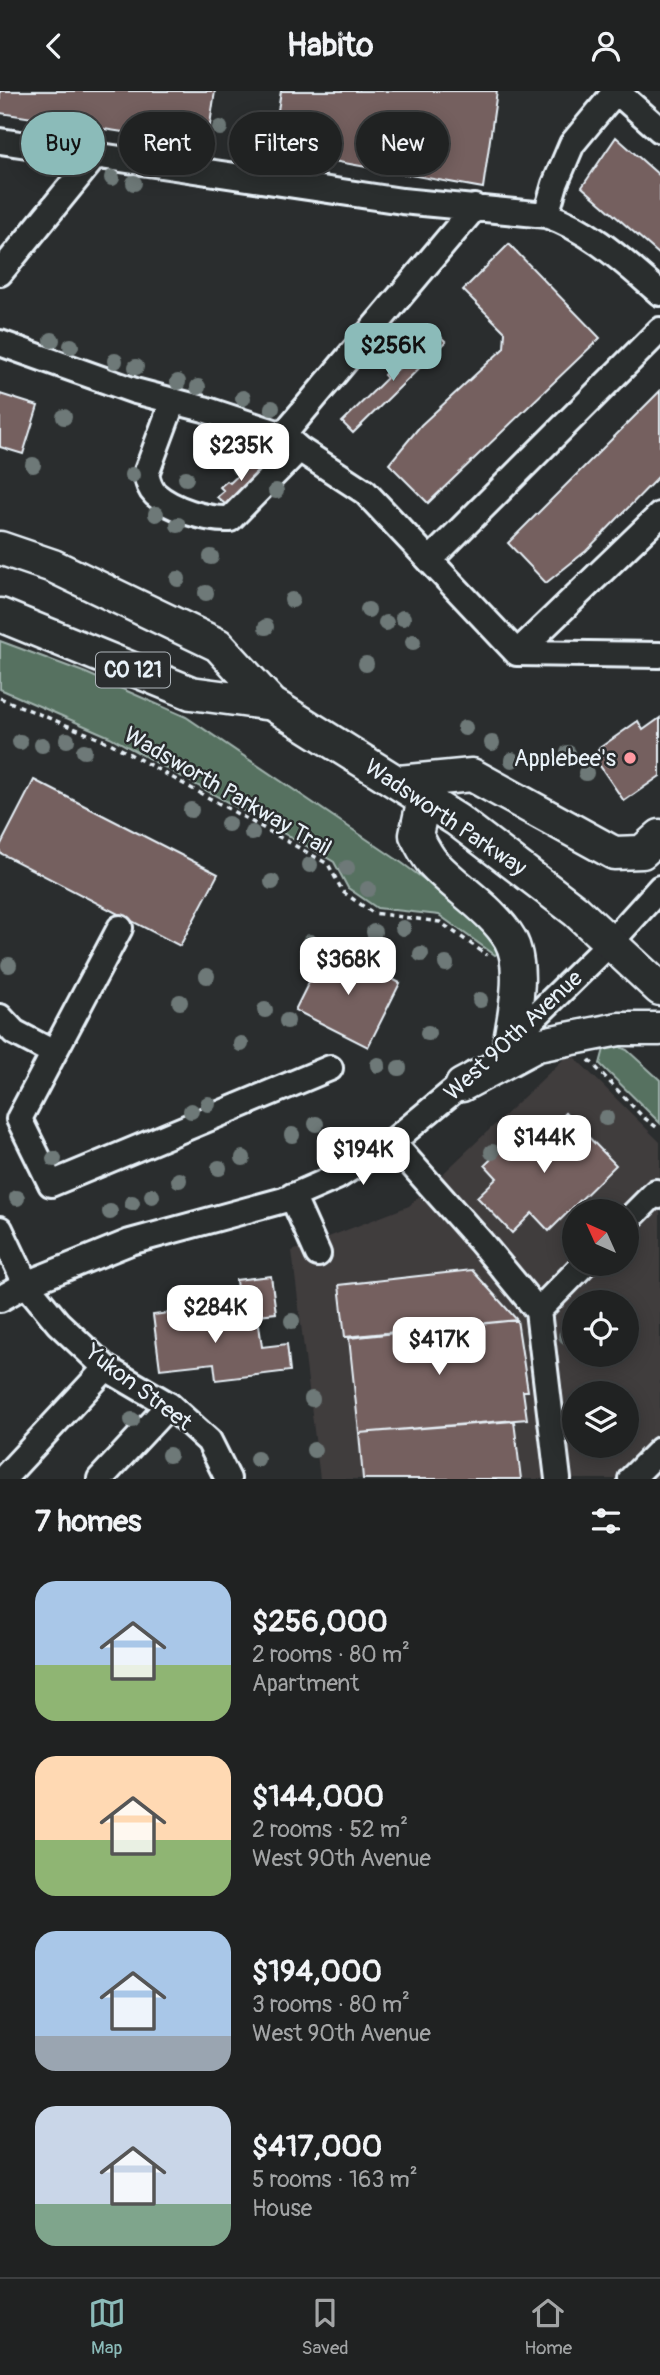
<!DOCTYPE html>
<html lang="en">
<head>
<meta charset="utf-8">
<style>
  :root { --surface:#202222; --page:#282a2a; --text:#f1f3f6; --muted:#a2a4a5; --line:#3d3f40; --accent:#8bbbb9 }
  body { margin:0; font-family:Pangolin,sans-serif; background:var(--page); color:var(--text); height:100vh; display:flex; flex-direction:column; font-size:26px; white-space:nowrap }
  * { box-sizing:border-box; margin:0 }
  p { font-size:23px; color:var(--muted) }
  .icon { flex:none; width:38px; height:38px; fill:none; stroke:currentColor; stroke-width:2; stroke-linecap:round; stroke-linejoin:round }
  .map { position:relative; height:1388px; overflow:hidden }
  .side { display:flex; flex-direction:column; background:var(--surface); flex:1 }
  .side>* { flex:none }
  .guide { position:absolute; left:21px; top:21px; width:620px; height:63px; display:flex; gap:14px }
  .needle { width:46px; rotate:315deg }
  .tools { position:absolute; left:562px; top:1108px; display:grid; gap:14px }
  .tools a { display:grid; place-items:center; width:77px; height:77px; border-radius:50%; background:var(--surface); box-shadow:0 4px 18px #0003,0 0 0 2px var(--line); font-size:35px }
  .price { position:absolute; translate:-50% -60px; padding:0 16px; border-radius:14px; background:#fff; color:#222; font-size:23px; line-height:46px; filter:drop-shadow(0 2px 4px #0008) }
  .price::after { content:''; position:absolute; left:50%; top:42px; width:21px; height:16px; margin-left:-10px; background:inherit; clip-path:polygon(0 0,100% 0,50% 100%) }
  .price.selected { background:var(--accent); color:#111 }
  ul { padding:0; list-style:none }
  li { display:flex; align-items:center; gap:21px; height:175px; padding:0 35px }
  li span { display:grid; place-items:center; flex:none; width:196px; height:140px; border-radius:21px; color:#555 }
  li>.icon { margin-inline-start:auto }
  span .icon { width:84px; height:84px; fill:#fffc; stroke-width:1 }
  li b { font-size:30px }
  h2 { display:flex; justify-content:space-between; align-items:center; height:84px; padding:0 35px; font-size:30px }
  .pill { padding:0 24px; border-radius:32px; background:var(--surface); box-shadow:0 4px 18px #0003,0 0 0 2px var(--line); font-size:24px; line-height:63px }
  .pill.selected { background:var(--accent); color:#111 }
  header { display:flex; justify-content:space-between; align-items:center; height:91px; padding:0 35px; background:var(--surface); font-size:32px; font-weight:800 }
  .menu { display:flex; justify-content:space-around; align-items:center; height:98px; border-top:2px solid var(--line); background:var(--surface); font-size:19px; color:var(--muted) }
  .menu a { display:grid; justify-items:center; gap:4px }
  .menu .selected { color:var(--accent) }
  .map>svg:first-child { display:block }
</style>
</head>
<body>
<header><svg class="icon" aria-label="back" viewBox="0 0 24 24"><path d="M15 5l-7 7 7 7"/></svg>Habito<svg class="icon" aria-label="person" viewBox="0 0 24 24"><circle cx="12" cy="8" r="4"/><path d="M4 21q1-7 8-7t8 7"/></svg></header>
<div class="map">
<svg width="660" height="1388" viewBox="0 0 660 1388">
  <rect width="100%" height="100%" fill="#2a2d2e"/>
  <filter id="ink" filterUnits="userSpaceOnUse"><feTurbulence type="fractalNoise" baseFrequency=".0143" numOctaves="2"/><feDisplacementMap in="SourceGraphic" scale="14" xChannelSelector="R" yChannelSelector="G"/><feConvolveMatrix kernelMatrix="1 2 1 2 8 2 1 2 1" color-interpolation-filters="sRGB"/></filter>
  <g filter="url(#ink)">
    <path fill="#403c3d" fill-rule="evenodd" d="M 570,962 L 660,1051 L 660,1388 L 320,1388 L 292,1160 L 409,1115 ZM 574,1120 L 626,1120 L 626,1172 L 574,1172 ZM 574,1211 L 626,1211 L 626,1264 L 574,1264 ZM 574,1302 L 626,1302 L 626,1354 L 574,1354 Z"/>
    <path fill="#567160" stroke="#9fb1ac" stroke-width="2" d="M 0,550 L 86,582 L 186,626 L 402,772 L 482,831 L 500,861 L 495,864 L 439,824 L 377,817 L 348,797 L 334,771 L 319,762 L 110,646 L 0,598 Z
      M 611,952 L 627,959 L 660,989 L 660,1032 L 600,973 L 604,958 Z"/>
    <path fill="#74605f" stroke="#e8f1f8" stroke-width="2" d="M 0,0 L 215,0 L 207,54 L 0,22 Z
      M 281,0 L 497,0 L 483,97 L 272,59 Z
      M 616,46 L 660,85 L 660,164 L 582,96 Z
      M 509,153 L 600,247 L 428,412 L 389,373 L 421,334 L 504,257 L 505,241 L 463,199 Z
      M 436,241 L 446,251 L 353,342 L 342,331 L 387,287 L 384,284 L 388,279 L 392,284 Z
      M 660,300 L 660,384 L 586,460 L 546,492 L 508,452 Z
      M 0,303 L 38,315 L 23,363 L 0,356 Z
      M 256,368 L 265,378 L 237,411 L 234,407 L 226,414 L 217,406 L 224,400 L 220,396 L 227,390 L 230,392 Z
      M 660,627 L 660,685 L 624,710 L 596,669 L 602,665 L 598,658 L 638,630 L 643,639 Z
      M 34,689 L 218,783 L 180,855 L 0,762 L 0,755 Z
      M 327,855 L 400,892 L 368,956 L 295,919 Z
      M 565,1022 L 616,1074 L 549,1140 L 532,1122 L 512,1142 L 477,1106 L 497,1087 L 485,1074 L 524,1036 L 537,1050 Z
      M 472,1179 L 517,1229 L 345,1246 L 339,1194 Z
      M 271,1185 L 276,1222 L 240,1226 L 236,1189 Z
      M 221,1215 L 225,1239 L 259,1234 L 262,1256 L 287,1253 L 290,1280 L 216,1289 L 214,1272 L 160,1278 L 153,1224 Z
      M 517,1229 L 528,1300 L 523,1300 L 527,1328 L 359,1342 L 349,1247 Z
      M 514,1330 L 521,1388 L 363,1388 L 359,1342 Z"/>
    <g fill="none" stroke-linecap="round" stroke-linejoin="round">
      <g stroke="#e8f1f8" stroke-width="30">
        <path id="minor" d="M 0,50 L 402,110 L 546,124 C 591,139 625,172 660,202
          M 546,124 L 555,93 L 572,53 L 616,0 L 660,39
          M 0,182 L 96,64
          M 0,252 L 135,300 L 204,318 L 283,344 L 299,358 L 365,401 L 517,562 L 660,564
          M 173,310 L 146,383 C 148,390 149,397 155,403 C 173,419 207,429 230,428 L 299,358
          M 283,344 L 475,116
          M 430,469 L 660,239
          M 517,562 L 660,424
          M 120,837 L 19,1028 L 51,1093 L 330,977
          M 0,926 L 14,941 L 54,962
          M 506,954 L 611,851 L 660,797
          M 392,1051 L 480,1150 L 538,1220 L 558,1388
          M 292,1105 L 318,1163
          M 626,1131 L 656,1101 L 660,1105
          M 0,1138 L 26,1193 L 58,1232 L 106,1277 L 169,1314 L 209,1350 L 228,1388
          M 0,1208 L 26,1193 L 130,1151 L 284,1109 L 337,1086 L 392,1051 L 474,983
          M 538,1220 L 585,1172
          M 3,1388 L 106,1277
          M 100,1388 L 169,1314
          M 631,1388 L 660,1359"/>
      </g>
      <g stroke="#e8f1f8" stroke-width="37">
        <path id="major" d="M 0,457 L 53,475 L 218,554 L 272,613 L 457,729 L 576,820 L 660,898
          M 0,524 L 191,602 L 272,613
          M 399,691 L 472,684 L 614,762 L 642,761 L 660,745
          M 424,707 L 416,744 C 421,753 426,764 433,772 C 456,797 493,819 510,848 C 525,875 515,921 510,950
          M 462,994 L 537,954 L 619,938 L 660,938"/>
      </g>
      <path stroke="#e8f1f8" stroke-width="3.5" stroke-dasharray="5 5" stroke-linecap="butt" d="M 0,607 L 110,652 L 328,773 L 343,801 L 373,822 L 440,831 L 487,864
        M 589,969 L 642,1025 L 660,1039"/>
      <use href="#minor" stroke="#2a2d2e" stroke-width="24"/>
      <use href="#major" stroke="#2a2d2e" stroke-width="32"/>
    </g>
    <g fill="#6e7978">
      <circle cx="220" cy="37" r="8"/>
      <circle cx="156" cy="58" r="8"/>
      <circle cx="44" cy="75" r="8"/>
      <circle cx="63" cy="78" r="8"/>
      <circle cx="112" cy="87" r="8"/>
      <circle cx="134" cy="92" r="8"/>
      <circle cx="52" cy="249" r="8"/>
      <circle cx="71" cy="255" r="8"/>
      <circle cx="115" cy="270" r="8"/>
      <circle cx="136" cy="276" r="8"/>
      <circle cx="178" cy="291" r="8"/>
      <circle cx="198" cy="296" r="8"/>
      <circle cx="243" cy="307" r="8"/>
      <circle cx="272" cy="317" r="8"/>
      <circle cx="64" cy="326" r="8"/>
      <circle cx="33" cy="374" r="8"/>
      <circle cx="239" cy="377" r="8"/>
      <circle cx="132" cy="384" r="8"/>
      <circle cx="186" cy="387" r="8"/>
      <circle cx="276" cy="400" r="8"/>
      <circle cx="156" cy="423" r="8"/>
      <circle cx="178" cy="434" r="8"/>
      <circle cx="211" cy="466" r="8"/>
      <circle cx="178" cy="488" r="8"/>
      <circle cx="206" cy="502" r="8"/>
      <circle cx="292" cy="509" r="8"/>
      <circle cx="368" cy="519" r="8"/>
      <circle cx="403" cy="527" r="8"/>
      <circle cx="386" cy="532" r="8"/>
      <circle cx="266" cy="536" r="8"/>
      <circle cx="413" cy="551" r="8"/>
      <circle cx="366" cy="573" r="8"/>
      <circle cx="465" cy="637" r="8"/>
      <circle cx="67" cy="649" r="8"/>
      <circle cx="20" cy="651" r="8"/>
      <circle cx="492" cy="652" r="8"/>
      <circle cx="42" cy="654" r="8"/>
      <circle cx="84" cy="660" r="8"/>
      <circle cx="568" cy="662" r="8"/>
      <circle cx="512" cy="669" r="8"/>
      <circle cx="586" cy="682" r="8"/>
      <circle cx="191" cy="719" r="8"/>
      <circle cx="228" cy="733" r="8"/>
      <circle cx="252" cy="742" r="8"/>
      <circle cx="310" cy="774" r="8"/>
      <circle cx="347" cy="777" r="8"/>
      <circle cx="272" cy="791" r="8"/>
      <circle cx="368" cy="798" r="8"/>
      <circle cx="403" cy="837" r="8"/>
      <circle cx="374" cy="841" r="8"/>
      <circle cx="310" cy="851" r="8"/>
      <circle cx="421" cy="863" r="8"/>
      <circle cx="446" cy="873" r="8"/>
      <circle cx="9" cy="874" r="8"/>
      <circle cx="207" cy="885" r="8"/>
      <circle cx="480" cy="909" r="8"/>
      <circle cx="180" cy="911" r="8"/>
      <circle cx="265" cy="919" r="8"/>
      <circle cx="287" cy="930" r="8"/>
      <circle cx="428" cy="942" r="8"/>
      <circle cx="241" cy="953" r="8"/>
      <circle cx="378" cy="974" r="8"/>
      <circle cx="399" cy="977" r="8"/>
      <circle cx="208" cy="1013" r="8"/>
      <circle cx="191" cy="1020" r="8"/>
      <circle cx="606" cy="1027" r="8"/>
      <circle cx="316" cy="1033" r="8"/>
      <circle cx="537" cy="1037" r="8"/>
      <circle cx="292" cy="1044" r="8"/>
      <circle cx="508" cy="1044" r="8"/>
      <circle cx="492" cy="1061" r="8"/>
      <circle cx="243" cy="1067" r="8"/>
      <circle cx="54" cy="1068" r="8"/>
      <circle cx="219" cy="1077" r="8"/>
      <circle cx="179" cy="1089" r="8"/>
      <circle cx="152" cy="1105" r="8"/>
      <circle cx="17" cy="1107" r="8"/>
      <circle cx="132" cy="1112" r="8"/>
      <circle cx="110" cy="1121" r="8"/>
      <circle cx="292" cy="1230" r="8"/>
      <circle cx="566" cy="1245" r="8"/>
      <circle cx="312" cy="1308" r="8"/>
      <circle cx="132" cy="1329" r="8"/>
      <circle cx="314" cy="1359" r="8"/>
      <circle cx="169" cy="1364" r="8"/>
      <circle cx="257" cy="1368" r="8"/>
    </g>
  </g>
  <circle fill="#ff9aa2" stroke="#2a2d2e" stroke-width="2.5" cx="630" cy="667" r="7"/>
  <g text-anchor="middle" stroke-width="5" stroke-linejoin="round" paint-order="stroke">
    <rect fill="#2a2d2e" stroke="#afb6bb" stroke-width="2" x="96" y="561.5" width="74" height="35" rx="5"/>
    <g font-size="21" font-weight="bold" fill="#e8f1f8">
      <text x="133" y="586">CO 121</text>
    </g>
    <g font-size="23" fill="#e8f1f8" stroke="#2a2d2e" text-anchor="end">
      <text x="616" y="675">Applebee's</text>
    </g>
    <g font-size="23" fill="#e8f1f8" stroke="#2a2d2e">
      <text transform="translate(228 700) rotate(30)" y="8">Wadsworth Parkway Trail</text>
      <text transform="translate(446 726) rotate(34)" y="8">Wadsworth Parkway</text>
      <text transform="translate(513 944) rotate(-43)" y="8">West 90th Avenue</text>
      <text transform="translate(139 1296) rotate(37)" y="8">Yukon Street</text>
    </g>
  </g>
</svg>
<div class="tools">
<a><svg class="needle" viewBox="-14 -14 28 28"><path d="M0-13l5 13h-10z" fill="#e53935"/><path d="M0 13l5-13h-10z" fill="#a2a4a5"/></svg></a>
<a><svg class="icon" aria-label="locate" viewBox="0 0 24 24"><circle cx="12" cy="12" r="6"/><path d="M12 2v4M12 18v4M2 12h4M18 12h4"/></svg></a>
<a><svg class="icon" aria-label="layers" viewBox="0 0 24 24"><path d="M12 4l9 5-9 5-9-5zM3 14l9 5 9-5"/></svg></a>
</div>
<b class="price selected" style="left:393px;top:292px">$256K</b>
<b class="price" style="left:241px;top:392px">$235K</b>
<b class="price" style="left:348px;top:906px">$368K</b>
<b class="price" style="left:544px;top:1084px">$144K</b>
<b class="price" style="left:363px;top:1096px">$194K</b>
<b class="price" style="left:215px;top:1254px">$284K</b>
<b class="price" style="left:439px;top:1286px">$417K</b>
<div class="guide">
<a class="pill selected">Buy</a>
<a class="pill">Rent</a>
<a class="pill">Filters</a>
<a class="pill">New</a>
</div>
</div>
<section class="side">
<h2>7 homes<svg class="icon" aria-label="filters" viewBox="0 0 24 24"><path d="M4 7h16M4 17h16"/><circle cx="9" cy="7" r="2"/><circle cx="15" cy="17" r="2"/></svg></h2>
<ul>
<li><span style="background:linear-gradient(#a9c7e8 60%,#8fb573 0)"><svg class="icon" aria-label="home" viewBox="0 0 24 24"><path d="M3 11l9-7 9 7M6 9v11h12V9"/></svg></span><div><b>$256,000</b><p>2 rooms · 80 m²</p><p>Apartment</p></div></li>
<li><span style="background:linear-gradient(#ffd9b3 60%,#8fb573 0)"><svg class="icon" aria-label="home" viewBox="0 0 24 24"><path d="M3 11l9-7 9 7M6 9v11h12V9"/></svg></span><div><b>$144,000</b><p>2 rooms · 52 m²</p><p>West 90th Avenue</p></div></li>
<li><span style="background:linear-gradient(#a9c7e8 75%,#9aa5b1 0)"><svg class="icon" aria-label="home" viewBox="0 0 24 24"><path d="M3 11l9-7 9 7M6 9v11h12V9"/></svg></span><div><b>$194,000</b><p>3 rooms · 80 m²</p><p>West 90th Avenue</p></div></li>
<li><span style="background:linear-gradient(#c9d6e8 70%,#7fa58c 0)"><svg class="icon" aria-label="home" viewBox="0 0 24 24"><path d="M3 11l9-7 9 7M6 9v11h12V9"/></svg></span><div><b>$417,000</b><p>5 rooms · 163 m²</p><p>House</p></div></li>
</ul>
</section>
<nav class="menu">
<a class="selected"><svg class="icon" aria-label="map" viewBox="0 0 24 24"><path d="M3 6l6-2 6 2 6-2v14l-6 2-6-2-6 2zM9 4v14M15 6v14"/></svg>Map</a>
<a><svg class="icon" aria-label="saved" viewBox="0 0 24 24"><path d="M7 4h10v16l-5-4-5 4z"/></svg>Saved</a>
<a><svg class="icon" aria-label="home" viewBox="0 0 24 24"><path d="M3 11l9-7 9 7M6 9v11h12V9"/></svg>Home</a>
</nav>
</body>
</html>
